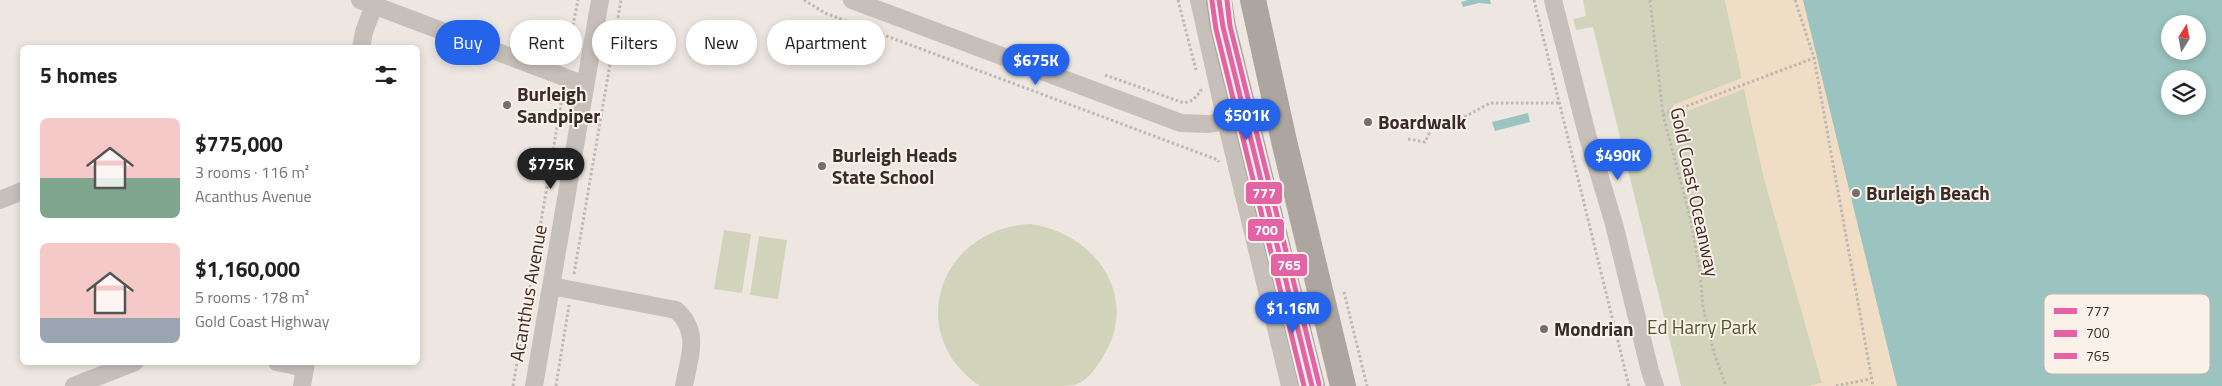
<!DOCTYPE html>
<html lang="en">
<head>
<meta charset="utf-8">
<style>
  :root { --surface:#fff; --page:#f2f2f2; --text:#202124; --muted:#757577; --accent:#2563eb }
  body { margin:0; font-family:"Titillium Web",sans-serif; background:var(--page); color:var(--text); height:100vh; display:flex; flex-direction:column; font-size:19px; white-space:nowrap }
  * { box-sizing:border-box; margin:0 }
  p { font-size:16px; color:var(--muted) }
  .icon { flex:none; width:28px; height:28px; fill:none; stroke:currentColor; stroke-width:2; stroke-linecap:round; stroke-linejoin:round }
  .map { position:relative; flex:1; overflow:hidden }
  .sheet { position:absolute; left:20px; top:45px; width:400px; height:320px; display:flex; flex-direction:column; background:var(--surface); border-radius:8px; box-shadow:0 2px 8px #0003 }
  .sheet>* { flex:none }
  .hud { position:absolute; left:435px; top:20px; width:475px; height:45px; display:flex; gap:10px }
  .needle { width:32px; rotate:11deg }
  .controls { position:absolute; left:2161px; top:15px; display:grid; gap:10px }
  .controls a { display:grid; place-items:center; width:45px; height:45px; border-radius:50%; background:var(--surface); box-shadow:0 2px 8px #0003; font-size:25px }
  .price { position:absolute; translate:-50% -42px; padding:0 11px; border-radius:18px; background:var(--accent); color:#fff; font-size:16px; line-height:32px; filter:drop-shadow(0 1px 2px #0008) }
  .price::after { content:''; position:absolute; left:50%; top:30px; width:15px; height:11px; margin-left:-8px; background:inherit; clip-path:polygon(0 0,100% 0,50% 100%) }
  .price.on { background:#222; color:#fff }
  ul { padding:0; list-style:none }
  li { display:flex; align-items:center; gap:15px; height:125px; padding:0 20px }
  li span { display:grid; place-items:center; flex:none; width:140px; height:100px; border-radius:8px; color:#555 }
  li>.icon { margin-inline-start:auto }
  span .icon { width:60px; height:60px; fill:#fffc; stroke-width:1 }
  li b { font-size:21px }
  h2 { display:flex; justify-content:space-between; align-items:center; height:60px; padding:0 20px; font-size:21px }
  .tag { padding:0 18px; border-radius:22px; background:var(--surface); box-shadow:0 2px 8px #0003; font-size:18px; line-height:45px }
  .tag.on { background:var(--accent); color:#fff }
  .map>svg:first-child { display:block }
</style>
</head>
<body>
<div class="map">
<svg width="2222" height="386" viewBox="0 0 2222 386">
  <rect width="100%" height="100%" fill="#eee7e1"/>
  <path fill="#d1d4ba" d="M 1583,0 L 1725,0 L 1742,78 L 1673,106 L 1677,115 L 1744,88 L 1764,178 L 1822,383 L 1810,386 L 1681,386 L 1593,27 L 1576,30 L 1573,19 L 1586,16 Z
    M 1031,224 C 1094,233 1140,295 1104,355 C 1098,366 1087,381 1075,385 C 1069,386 1059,386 1053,386 C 1028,386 1004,386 980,386 C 903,334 939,228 1031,224 Z
    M 724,230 L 751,234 L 742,293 L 714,289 Z
    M 759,236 L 787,240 L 778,299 L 750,295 Z"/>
  <path fill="#f0ddc6" d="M 1725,0 L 1914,0 L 1973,386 L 1810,386 L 1822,383 L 1764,178 L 1744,89 L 1677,115 L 1673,105 L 1742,78 Z"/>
  <path fill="#9bc3bf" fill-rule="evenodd" d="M 1468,0 L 1490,0 L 1491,4 L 1479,3 L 1463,7 L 1461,2 Z
    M 1803,0 L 2222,0 L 2222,386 L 1897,386 ZM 2170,24 L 2198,24 L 2198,51 L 2170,51 ZM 2170,79 L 2198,79 L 2198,106 L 2170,106 Z
    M 1528,113 L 1530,122 L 1495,131 L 1492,122 Z"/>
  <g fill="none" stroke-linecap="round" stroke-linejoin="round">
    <path stroke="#c0b7b2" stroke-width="3" stroke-dasharray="2.5 2.5" stroke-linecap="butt" d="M 804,0 L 825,13 L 1218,160 L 1219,162
      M 1178,0 L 1196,70
      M 1534,0 L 1629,386
      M 1650,0 L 1663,115 L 1689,213 L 1700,270 L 1703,308 L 1715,356 L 1726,386
      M 1795,0 L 1814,58 L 1873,386
      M 568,50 L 578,0
      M 1105,75 L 1184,103 L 1193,100 L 1201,91 L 1200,88
      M 1663,115 L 1814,58
      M 1408,139 L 1425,142 L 1434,124 L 1439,121 L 1455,122 L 1490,103 L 1559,103
      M 574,274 L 621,0
      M 1344,292 L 1367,386
      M 513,386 L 562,98
      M 556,386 L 569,305
      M 1836,386 L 1870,379"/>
    <path stroke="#c7bfba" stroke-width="18" d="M 360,0 L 585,85
      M 852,0 L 1181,123 L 1209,124 L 1226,121
      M 1199,0 L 1226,121 L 1290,386
      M 1553,0 L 1587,134 L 1614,224 L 1650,371 L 1655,386
      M 361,48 L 364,32 L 374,5
      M 0,200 L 22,191
      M 551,286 L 676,310 C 701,332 689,358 684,386
      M 277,362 L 305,368
      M 74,386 L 135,362
      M 302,386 L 306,362
      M 534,386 L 600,0"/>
    <path stroke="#ada6a0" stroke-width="26" d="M 1219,0 L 1223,27 L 1312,386
      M 1253,0 L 1284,141 L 1343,386"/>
    <g stroke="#fbf1e8" stroke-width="9">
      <path id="bus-1" d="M 1219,0 L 1223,27 L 1312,386"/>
    </g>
    <g stroke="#fbf1e8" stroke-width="9">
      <path id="bus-2" d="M 1212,1 L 1216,29 L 1304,386"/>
    </g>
    <g stroke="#fbf1e8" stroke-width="9">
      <path id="bus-3" d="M 1227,0 L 1230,26 L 1319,384"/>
    </g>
    <use href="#bus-1" stroke="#e463a4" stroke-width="5"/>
    <use href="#bus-2" stroke="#e463a4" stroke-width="5"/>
    <use href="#bus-3" stroke="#e463a4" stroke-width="5"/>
  </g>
  <g fill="#786d69" stroke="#fbf1e8" stroke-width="2">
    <circle cx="507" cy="105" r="5"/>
    <circle cx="1368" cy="122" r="5"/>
    <circle cx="822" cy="166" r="5"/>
    <circle cx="1856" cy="193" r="5"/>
    <circle cx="1544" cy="329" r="5"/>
  </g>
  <g text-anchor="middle" stroke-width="4" stroke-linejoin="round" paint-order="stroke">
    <g font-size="19" font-weight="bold" fill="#382b28" stroke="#fbf1e8" text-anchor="start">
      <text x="517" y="101">Burleigh<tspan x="517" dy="22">Sandpiper</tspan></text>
      <text x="1378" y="129">Boardwalk</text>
      <text x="832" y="162">Burleigh Heads<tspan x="832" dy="22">State School</tspan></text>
      <text x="1866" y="200">Burleigh Beach</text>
      <text x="1554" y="336">Mondrian</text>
    </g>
    <g font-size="19" fill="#382b28" stroke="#fbf1e8">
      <text transform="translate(1695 192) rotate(78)" y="7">Gold Coast Oceanway</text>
      <text transform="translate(528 293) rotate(-80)" y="7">Acanthus Avenue</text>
    </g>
    <g font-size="19" fill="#4b5929" stroke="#fbf1e8">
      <text x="1702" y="334">Ed Harry Park</text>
    </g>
  </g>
  <rect x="2044" y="294" width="166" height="80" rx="8" fill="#fbf1e8" stroke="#c0b6ae" stroke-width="1"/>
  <rect x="2054" y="308" width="23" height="6" fill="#e463a4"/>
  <rect x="2054" y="330" width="23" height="7" fill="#e463a4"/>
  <rect x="2054" y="353" width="23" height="6" fill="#e463a4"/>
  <g font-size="14" fill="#382b28">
    <text x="2086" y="316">777</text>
    <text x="2086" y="338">700</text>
    <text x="2086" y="361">765</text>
  </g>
  <g stroke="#fbf1e8" stroke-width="2">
    <rect x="1245" y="181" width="38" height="24" rx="5" fill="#e463a4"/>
    <rect x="1247" y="218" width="38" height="24" rx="5" fill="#e463a4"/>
    <rect x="1270" y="253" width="38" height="24" rx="5" fill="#e463a4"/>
  </g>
  <g font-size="14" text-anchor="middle" font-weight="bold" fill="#fff">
    <text x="1264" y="198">777</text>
    <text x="1266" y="235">700</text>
    <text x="1289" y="270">765</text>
  </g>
</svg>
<div class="controls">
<a><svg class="needle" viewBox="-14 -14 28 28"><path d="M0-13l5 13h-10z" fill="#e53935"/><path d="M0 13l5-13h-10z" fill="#757577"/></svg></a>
<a><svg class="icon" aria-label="layers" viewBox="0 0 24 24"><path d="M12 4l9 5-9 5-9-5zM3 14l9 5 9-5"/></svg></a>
</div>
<b class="price" style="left:1036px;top:86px">$675K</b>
<b class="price" style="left:1247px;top:141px">$501K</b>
<b class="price" style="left:1618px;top:181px">$490K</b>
<b class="price on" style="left:551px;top:190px">$775K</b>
<b class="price" style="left:1293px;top:334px">$1.16M</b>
<div class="hud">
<a class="tag on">Buy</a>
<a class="tag">Rent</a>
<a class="tag">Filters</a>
<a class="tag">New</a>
<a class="tag">Apartment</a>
</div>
<section class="sheet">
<h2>5 homes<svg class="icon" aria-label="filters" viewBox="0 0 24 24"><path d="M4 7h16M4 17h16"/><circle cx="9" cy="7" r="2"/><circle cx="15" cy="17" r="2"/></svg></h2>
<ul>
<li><span style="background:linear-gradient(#f6c9c9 60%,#7fa58c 0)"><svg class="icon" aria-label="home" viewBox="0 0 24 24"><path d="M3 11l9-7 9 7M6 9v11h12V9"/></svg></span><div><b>$775,000</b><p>3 rooms · 116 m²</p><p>Acanthus Avenue</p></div></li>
<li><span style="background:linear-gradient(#f6c9c9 75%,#9aa5b1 0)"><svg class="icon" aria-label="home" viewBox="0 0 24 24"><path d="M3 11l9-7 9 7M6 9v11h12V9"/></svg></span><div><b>$1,160,000</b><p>5 rooms · 178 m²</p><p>Gold Coast Highway</p></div></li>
</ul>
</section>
</div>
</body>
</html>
